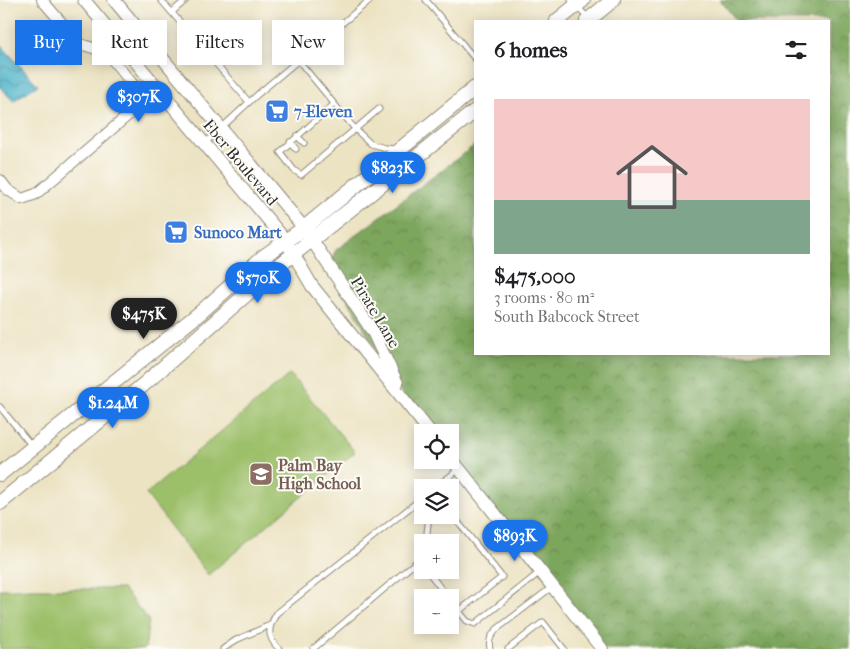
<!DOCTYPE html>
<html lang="en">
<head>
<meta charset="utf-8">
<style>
  :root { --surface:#fff; --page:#f2f2f2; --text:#202124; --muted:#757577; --line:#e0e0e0; --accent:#1a73e8 }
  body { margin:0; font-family:"IM FELL French Canon",serif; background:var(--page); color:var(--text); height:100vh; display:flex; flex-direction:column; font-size:19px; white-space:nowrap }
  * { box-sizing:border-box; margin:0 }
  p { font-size:16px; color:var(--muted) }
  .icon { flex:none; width:28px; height:28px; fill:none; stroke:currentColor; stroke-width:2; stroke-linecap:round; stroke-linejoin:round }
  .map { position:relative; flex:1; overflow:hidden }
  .drawer { position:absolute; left:474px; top:20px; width:356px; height:335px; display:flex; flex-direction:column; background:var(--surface); border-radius:0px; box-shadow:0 2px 12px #0003 }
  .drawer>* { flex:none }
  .top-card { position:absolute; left:15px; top:20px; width:384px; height:45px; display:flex; gap:10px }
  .tools { position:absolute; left:414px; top:424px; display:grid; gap:10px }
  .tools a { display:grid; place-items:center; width:45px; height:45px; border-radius:0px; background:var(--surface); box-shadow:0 2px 12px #0003; font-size:25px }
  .price { position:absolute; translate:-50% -42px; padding:0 11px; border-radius:18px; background:var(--accent); color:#fff; font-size:16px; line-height:32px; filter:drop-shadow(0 1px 2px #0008) }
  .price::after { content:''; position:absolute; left:50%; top:30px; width:15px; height:11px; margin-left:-8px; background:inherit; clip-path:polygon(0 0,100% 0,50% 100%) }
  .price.active { background:#222; color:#fff }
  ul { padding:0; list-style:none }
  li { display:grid; align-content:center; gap:10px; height:265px; padding:0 20px }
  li+li { border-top:1px solid var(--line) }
  li span { display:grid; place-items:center; height:155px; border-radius:0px; color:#555 }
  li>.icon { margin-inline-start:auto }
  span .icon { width:90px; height:90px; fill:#fffc; stroke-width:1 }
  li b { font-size:21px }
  h2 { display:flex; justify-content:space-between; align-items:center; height:60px; padding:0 20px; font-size:21px }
  .tag { padding:0 18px; border-radius:0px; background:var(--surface); box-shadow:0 2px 12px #0003; font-size:18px; line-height:45px }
  .tag.active { background:var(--accent); color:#fff }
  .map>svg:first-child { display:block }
</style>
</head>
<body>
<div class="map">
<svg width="850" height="649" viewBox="0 0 850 649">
  <defs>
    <pattern id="forest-crowns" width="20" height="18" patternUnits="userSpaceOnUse" patternTransform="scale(1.25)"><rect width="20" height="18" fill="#7da65d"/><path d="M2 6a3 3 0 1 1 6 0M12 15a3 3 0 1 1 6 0" fill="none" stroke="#67874d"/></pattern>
    <pattern id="water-waves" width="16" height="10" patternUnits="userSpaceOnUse" patternTransform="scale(1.25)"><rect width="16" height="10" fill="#4bb2c9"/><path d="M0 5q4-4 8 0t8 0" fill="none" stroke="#3f91a3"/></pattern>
  </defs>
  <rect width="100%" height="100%" fill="#fdfcf7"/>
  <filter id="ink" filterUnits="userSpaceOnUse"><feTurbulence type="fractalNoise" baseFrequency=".02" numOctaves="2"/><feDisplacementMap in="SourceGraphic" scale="10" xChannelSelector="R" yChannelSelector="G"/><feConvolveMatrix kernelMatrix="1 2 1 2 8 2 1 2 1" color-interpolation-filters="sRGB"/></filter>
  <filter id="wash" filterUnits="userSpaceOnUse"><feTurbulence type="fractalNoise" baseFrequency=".0096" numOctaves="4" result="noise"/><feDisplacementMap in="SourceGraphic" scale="20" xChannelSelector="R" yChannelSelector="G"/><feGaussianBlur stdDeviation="1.12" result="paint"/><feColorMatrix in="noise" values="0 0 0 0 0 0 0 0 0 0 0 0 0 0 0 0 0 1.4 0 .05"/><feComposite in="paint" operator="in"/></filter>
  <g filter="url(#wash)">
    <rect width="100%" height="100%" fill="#ece3c3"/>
    <path fill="#9cbf69" stroke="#64754a" d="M 290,374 L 355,452 L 208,575 L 146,494 Z
      M 0,589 L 123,589 L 149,621 L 145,649 L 0,649 Z"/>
    <path fill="url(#forest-crowns)" stroke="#546844" d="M 720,0 L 850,0 L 850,649 L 602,649 L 450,457 L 450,432 L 430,432 L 407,403 L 328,265 L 336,250 L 475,145 L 475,354 L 829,354 L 829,21 L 737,21 Z"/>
    <path fill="url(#water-waves)" stroke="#3b6e7a" d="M 0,44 L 38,85 L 13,101 L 0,87 Z"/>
  </g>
  <g filter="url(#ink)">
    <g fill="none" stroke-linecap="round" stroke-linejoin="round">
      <g stroke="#8c8777" stroke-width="7">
        <path id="service" d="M 161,0 L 249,102
          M 426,0 L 475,59
          M 571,0 L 589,19
          M 172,12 L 186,0
          M 298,60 L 355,129 L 371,144 L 385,148 L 396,149
          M 334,104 L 280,152 L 294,170 L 301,175 L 379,109
          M 297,136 L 304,143
          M 290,142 L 296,149
          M 205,143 L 258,94 L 370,0
          M 0,407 L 32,446
          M 435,488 L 459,469
          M 450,512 L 502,577 L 459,611
          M 426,542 L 429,515
          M 427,570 L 448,598
          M 450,600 L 467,621 L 475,624 L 540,572
          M 223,649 L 236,640 L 270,625
          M 279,649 C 266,636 268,627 277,613 L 422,498
          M 313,649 L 422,557
          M 490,649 C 488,640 491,636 497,629 L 552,587
          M 508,649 L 543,622 L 564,649"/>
      </g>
      <g stroke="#8c8777" stroke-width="12">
        <path id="minor" d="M 0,180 L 8,190 L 22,199 L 36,194 L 146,100 L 106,52 L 80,44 L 42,0"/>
      </g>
      <g stroke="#8c8777" stroke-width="14">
        <path id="tertiary" d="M 84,0 L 286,241 L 312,286 L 430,432
          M 114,0 L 304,228 L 373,332 L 397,383
          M 450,457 L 602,649"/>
      </g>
      <g stroke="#8c8777" stroke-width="16">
        <path id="secondary" d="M 557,21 L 583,0
          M 587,21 L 613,0
          M 0,474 L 201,312 L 263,257 L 304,228 L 475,88
          M 0,503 L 142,386 L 281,264 L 475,111"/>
      </g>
      <use href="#service" stroke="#fff" stroke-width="5"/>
      <use href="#minor" stroke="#fff" stroke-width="10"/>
      <use href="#tertiary" stroke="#fff" stroke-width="12"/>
      <use href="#secondary" stroke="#fff" stroke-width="14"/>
    </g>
  </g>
  <defs>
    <g id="supermarket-square" transform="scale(1.25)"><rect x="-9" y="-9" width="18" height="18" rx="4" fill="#3f7fe0" stroke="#fdfcf7"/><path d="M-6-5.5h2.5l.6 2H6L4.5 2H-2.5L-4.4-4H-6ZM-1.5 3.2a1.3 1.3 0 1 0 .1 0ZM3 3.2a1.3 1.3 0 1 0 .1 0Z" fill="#fff"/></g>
    <g id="school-square" transform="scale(1.25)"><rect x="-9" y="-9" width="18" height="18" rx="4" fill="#8d6e63" stroke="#fdfcf7"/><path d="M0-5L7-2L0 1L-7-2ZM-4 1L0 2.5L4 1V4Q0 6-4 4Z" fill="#fff"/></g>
  </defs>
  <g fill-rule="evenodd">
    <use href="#supermarket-square" x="277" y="111"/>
    <use href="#supermarket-square" x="176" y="232"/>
    <use href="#school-square" x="261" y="474"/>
  </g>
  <g text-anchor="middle" stroke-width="4" stroke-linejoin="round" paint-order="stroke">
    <g font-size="16" font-weight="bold" fill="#366cbe" stroke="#fdfcf7" text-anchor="start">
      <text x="294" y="117">7-Eleven</text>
      <text x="194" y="238">Sunoco Mart</text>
    </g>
    <g font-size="16" fill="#2b2b2b" stroke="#fdfcf7">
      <text transform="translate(241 162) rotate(50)" y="6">Eber Boulevard</text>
      <text transform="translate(376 312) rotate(59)" y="6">Pirate Lane</text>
    </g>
    <g font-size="16" font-weight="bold" fill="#785e54" stroke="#fdfcf7" text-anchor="start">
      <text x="278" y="471">Palm Bay<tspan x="278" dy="18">High School</tspan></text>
    </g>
  </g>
</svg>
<div class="tools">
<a><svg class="icon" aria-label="locate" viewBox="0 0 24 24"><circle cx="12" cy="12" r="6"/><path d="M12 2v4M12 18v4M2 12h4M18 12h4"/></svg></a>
<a><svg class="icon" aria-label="layers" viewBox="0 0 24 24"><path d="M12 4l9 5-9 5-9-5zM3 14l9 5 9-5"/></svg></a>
<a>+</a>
<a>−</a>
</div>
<b class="price" style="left:139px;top:123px">$307K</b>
<b class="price" style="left:393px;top:194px">$823K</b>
<b class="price" style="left:258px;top:304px">$570K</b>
<b class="price active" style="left:144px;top:340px">$475K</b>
<b class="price" style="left:113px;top:429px">$1.24M</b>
<b class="price" style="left:515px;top:562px">$893K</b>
<div class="top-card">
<a class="tag active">Buy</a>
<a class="tag">Rent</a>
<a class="tag">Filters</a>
<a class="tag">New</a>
</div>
<section class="drawer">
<h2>6 homes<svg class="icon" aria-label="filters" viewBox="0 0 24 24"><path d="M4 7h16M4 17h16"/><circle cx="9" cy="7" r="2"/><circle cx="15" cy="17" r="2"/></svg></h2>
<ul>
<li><span style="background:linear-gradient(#f6c9c9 65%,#7fa58c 0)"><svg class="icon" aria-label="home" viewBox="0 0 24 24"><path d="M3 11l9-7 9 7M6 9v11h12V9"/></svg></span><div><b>$475,000</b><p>3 rooms · 80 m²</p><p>South Babcock Street</p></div></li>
</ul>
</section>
</div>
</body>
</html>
